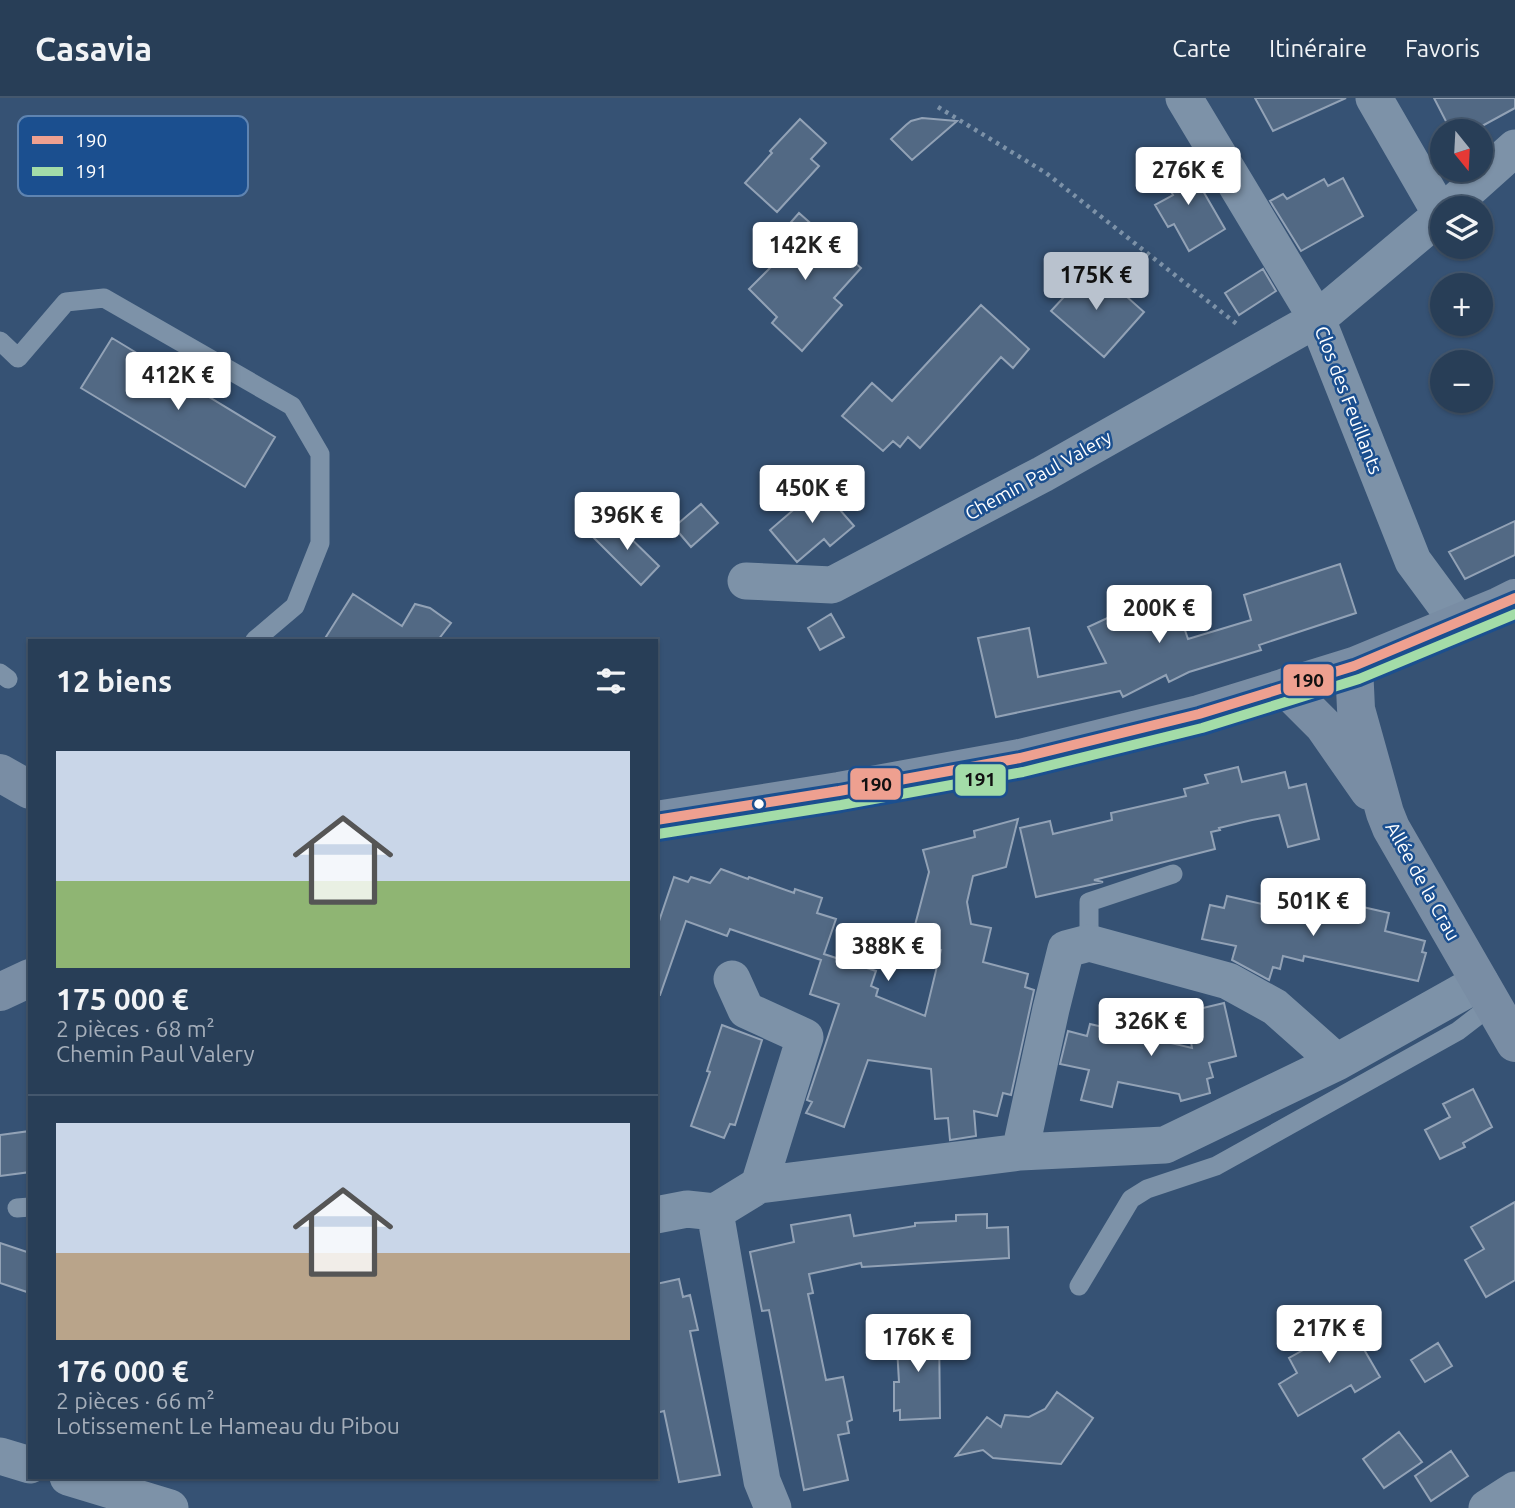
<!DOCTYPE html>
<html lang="fr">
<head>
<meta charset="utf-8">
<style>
  :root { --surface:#283e57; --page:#30455d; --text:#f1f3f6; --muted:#a5aeba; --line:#44576d; --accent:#b9c2ce }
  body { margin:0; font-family:Ubuntu,sans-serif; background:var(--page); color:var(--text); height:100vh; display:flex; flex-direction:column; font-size:26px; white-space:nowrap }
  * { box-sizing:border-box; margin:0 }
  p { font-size:23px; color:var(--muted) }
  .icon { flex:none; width:38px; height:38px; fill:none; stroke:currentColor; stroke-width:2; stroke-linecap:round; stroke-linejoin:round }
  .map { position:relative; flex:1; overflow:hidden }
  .sheet { position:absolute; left:28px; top:541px; width:630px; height:840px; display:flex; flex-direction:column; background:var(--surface); border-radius:0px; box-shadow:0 2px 5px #0004,0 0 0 2px var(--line) }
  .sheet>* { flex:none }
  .needle { width:46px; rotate:162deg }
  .tools { position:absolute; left:1430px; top:21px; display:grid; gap:14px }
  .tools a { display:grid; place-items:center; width:63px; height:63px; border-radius:50%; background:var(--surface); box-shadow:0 2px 5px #0004,0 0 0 2px var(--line); font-size:35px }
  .price { position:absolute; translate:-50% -60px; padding:0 16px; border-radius:7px; background:#fff; color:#222; font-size:23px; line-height:46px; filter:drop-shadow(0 2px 4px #0008) }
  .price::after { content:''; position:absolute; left:50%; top:42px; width:21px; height:16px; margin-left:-10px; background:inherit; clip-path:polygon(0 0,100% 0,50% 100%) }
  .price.on { background:var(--accent); color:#111 }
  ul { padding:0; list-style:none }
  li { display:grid; align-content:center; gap:14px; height:371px; padding:0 28px }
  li+li { border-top:2px solid var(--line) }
  li span { display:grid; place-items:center; height:217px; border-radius:0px; color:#555 }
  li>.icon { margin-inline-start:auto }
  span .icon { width:126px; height:126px; fill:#fffc; stroke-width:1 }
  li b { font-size:30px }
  h2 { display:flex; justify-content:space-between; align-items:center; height:84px; padding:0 28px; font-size:30px }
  header { display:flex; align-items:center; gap:42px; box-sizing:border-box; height:98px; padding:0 35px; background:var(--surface); border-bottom:2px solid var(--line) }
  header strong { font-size:33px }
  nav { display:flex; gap:38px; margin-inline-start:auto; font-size:24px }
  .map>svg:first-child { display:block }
</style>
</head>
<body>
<header>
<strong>Casavia</strong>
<nav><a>Carte</a><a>Itinéraire</a><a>Favoris</a></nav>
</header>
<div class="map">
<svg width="1515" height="1410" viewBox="0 0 1515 1410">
  <rect width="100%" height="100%" fill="#365274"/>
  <path fill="#526984" stroke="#92a2b6" stroke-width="2" d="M 1255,0 L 1346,0 L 1273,33 Z
    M 1434,0 L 1515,0 L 1515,10 L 1473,33 L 1451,33 Z
    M 922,20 L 957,23 L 912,62 L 891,41 L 906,27 L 911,23 Z
    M 800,21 L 826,45 L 811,61 L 819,68 L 777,114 L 745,85 L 772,55 L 770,53 Z
    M 1184,60 L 1225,131 L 1189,153 L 1174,126 L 1168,129 L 1155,107 L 1173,97 L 1160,73 Z
    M 1343,80 L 1363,118 L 1301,153 L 1270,103 L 1283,96 L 1287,101 L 1324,81 L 1328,88 Z
    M 799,115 L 861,170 L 834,200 L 842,207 L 802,253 L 772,225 L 777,219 L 749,191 L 790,150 L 778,139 Z
    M 1081,168 L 1111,196 L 1117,190 L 1144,214 L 1104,259 L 1051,213 L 1064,199 L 1058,195 Z
    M 1263,171 L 1276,193 L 1239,217 L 1225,195 Z
    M 981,207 L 1029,251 L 1013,270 L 1001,259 L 920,350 L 908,339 L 900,349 L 893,343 L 883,353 L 842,318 L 872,285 L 892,303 Z
    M 112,240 L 275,339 L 245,389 L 81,290 Z
    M 820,389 L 854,428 L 830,448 L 824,441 L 797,464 L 770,432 Z
    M 701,406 L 718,425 L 691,449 L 674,429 Z
    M 612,422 L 659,468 L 641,487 L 594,440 Z
    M 1515,423 L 1515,457 L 1465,481 L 1449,454 Z
    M 1340,466 L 1356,515 L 1259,547 L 1261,552 L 1189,574 L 1169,584 L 1166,577 L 1123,599 L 1120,593 L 996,619 L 978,540 L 1029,530 L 1038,579 L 1106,565 L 1088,529 L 1131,509 L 1136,519 L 1176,506 L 1188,541 L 1251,522 L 1244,497 Z
    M 353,496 L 402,528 L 415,506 L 430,510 L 451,525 L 438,542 L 324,542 Z
    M 831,516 L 844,539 L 820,552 L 808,530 Z
    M 1238,669 L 1242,684 L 1285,674 L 1289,690 L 1306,686 L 1319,741 L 1288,749 L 1279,717 L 1252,722 L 1219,730 L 1220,732 L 1211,734 L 1215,751 L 1094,782 L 1103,784 L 1036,799 L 1020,730 L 1050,723 L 1053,736 L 1112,722 L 1111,715 L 1186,698 L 1184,691 L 1208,685 L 1205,677 Z
    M 1018,721 L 1006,769 L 973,778 L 967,804 L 971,826 L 991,830 L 983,864 L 1028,876 L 1025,889 L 1034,892 L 1011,997 L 1003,995 L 997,1018 L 974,1013 L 976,1038 L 950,1042 L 948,1020 L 935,1021 L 931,971 L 868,962 L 844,1029 L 806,1015 L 812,1004 L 807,1002 L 839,906 L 810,896 L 821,862 L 730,831 L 727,838 L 686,823 L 660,897 L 656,897 L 656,832 L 674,779 L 688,784 L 691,779 L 710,785 L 721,771 L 748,781 L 749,779 L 794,795 L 795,791 L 822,800 L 817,815 L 836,821 L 824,856 L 876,873 L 871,888 L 878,891 L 876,898 L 925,918 L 941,852 L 916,847 L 919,832 L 914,831 L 929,774 L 923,752 L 975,739 L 974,733 Z
    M 1227,798 L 1311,817 L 1312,812 L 1331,816 L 1332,811 L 1352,815 L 1354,807 L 1389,815 L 1385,833 L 1425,843 L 1422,854 L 1426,855 L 1418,883 L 1304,858 L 1303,863 L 1283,858 L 1280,871 L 1273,869 L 1269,882 L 1232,862 L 1236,848 L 1202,841 L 1210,807 L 1224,810 Z
    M 1224,905 L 1236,958 L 1209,965 L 1213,979 L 1207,981 L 1210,995 L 1181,1003 L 1179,996 L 1118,984 L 1112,1009 L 1081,1002 L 1089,972 L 1060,966 L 1068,933 L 1087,938 L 1090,926 L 1192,950 L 1186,914 Z
    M 722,927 L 762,942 L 735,1027 L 730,1026 L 724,1040 L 691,1028 L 710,974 L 707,973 Z
    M 1473,991 L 1492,1029 L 1463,1045 L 1465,1049 L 1440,1061 L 1425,1032 L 1450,1019 L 1443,1006 Z
    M 30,1033 L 30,1074 L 0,1078 L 0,1037 Z
    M 1515,1104 L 1515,1182 L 1486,1199 L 1465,1162 L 1484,1151 L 1471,1129 Z
    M 987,1116 L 987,1130 L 1008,1129 L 1009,1160 L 862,1169 L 861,1165 L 809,1176 L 813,1195 L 808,1196 L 826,1282 L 843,1279 L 852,1322 L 847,1324 L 849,1335 L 838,1337 L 848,1382 L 804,1392 L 769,1212 L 762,1213 L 750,1154 L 794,1144 L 791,1127 L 850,1117 L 854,1138 L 915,1128 L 915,1125 L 956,1123 L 956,1117 Z
    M 0,1145 L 30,1155 L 30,1195 L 0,1185 Z
    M 679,1181 L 683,1199 L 690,1197 L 698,1232 L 690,1233 L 720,1377 L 679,1384 L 664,1313 L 656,1315 L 656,1186 Z
    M 1340,1210 L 1380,1279 L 1355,1294 L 1351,1287 L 1298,1318 L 1279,1286 L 1297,1275 L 1289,1260 L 1323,1241 L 1313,1226 Z
    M 939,1230 L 940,1320 L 900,1322 L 900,1312 L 894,1313 L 894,1284 L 899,1284 L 896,1232 Z
    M 1438,1245 L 1452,1268 L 1425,1284 L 1411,1262 Z
    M 1057,1294 L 1093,1320 L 1061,1366 L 993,1360 L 983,1352 L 956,1358 L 987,1319 L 1001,1329 L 1005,1317 L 1029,1319 L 1045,1311 Z
    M 1399,1334 L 1422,1364 L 1384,1390 L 1363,1361 Z
    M 1451,1353 L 1468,1378 L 1431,1403 L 1415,1378 Z"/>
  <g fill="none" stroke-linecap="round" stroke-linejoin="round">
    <path stroke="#7d92a8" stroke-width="4.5" stroke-dasharray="3.5 5" stroke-linecap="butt" d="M 938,9 L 1046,75 L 1238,227"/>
    <path stroke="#7d92a8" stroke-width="19" d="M 0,243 L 18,260 L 66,204 L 104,200 L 292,308 L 320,356 L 320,445 L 295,508 L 255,542
      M 0,575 L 8,581
      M 1089,845 L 1089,804 L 1173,776
      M 17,1110 L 30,1109
      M 1079,1188 L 1131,1101 L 1147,1091 L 1216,1068 L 1458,933 L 1493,906"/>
    <path stroke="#7d92a8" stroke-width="37" d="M 1374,0 L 1441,116
      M 1448,110 L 1515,50
      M 1442,116 L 1317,221 L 1413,463 L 1458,524
      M 746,483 L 832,487 L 1043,376 L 1317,221 L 1184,0
      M 1337,964 L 1275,909 L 1228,883 L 1089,845 L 1066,851 L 1051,911 L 1020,1054 L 1165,1047 L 1337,964 L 1480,884
      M 759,1087 L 1020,1054
      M 715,1114 L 762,1383 L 773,1410
      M 656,1117 L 687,1111 L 715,1114 L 759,1087 L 805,939 L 746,912 L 732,881
      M 0,1358 L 30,1367
      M 68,1379 L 170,1410
      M 1487,1410 L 1515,1392"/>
    <path stroke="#798da4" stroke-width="38" d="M 1354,568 L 1356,611 L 1385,715 L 1391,730 L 1515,945
      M 1285,589 L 1323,627 L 1369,693
      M 0,675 L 30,692
      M 656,722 L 839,693 L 1020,660 L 1199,616 L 1354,568 L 1499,508 L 1515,500
      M 0,894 L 30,880"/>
    <g stroke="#1b4f8f" stroke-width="16">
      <path id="bus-1" d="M 656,722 L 839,693 L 1020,660 L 1199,616 L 1354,568 L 1515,500"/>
    </g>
    <g stroke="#1b4f8f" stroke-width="16">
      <path id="bus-2" d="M 658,736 L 841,707 L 1023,674 L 1202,630 L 1359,581 L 1515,516"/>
    </g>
    <use href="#bus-1" stroke="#eea090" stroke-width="10"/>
    <use href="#bus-2" stroke="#a3dca8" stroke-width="10"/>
  </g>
  <circle fill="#fff" stroke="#1b4f8f" stroke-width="2.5" cx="759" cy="706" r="6"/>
  <g text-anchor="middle" stroke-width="5" stroke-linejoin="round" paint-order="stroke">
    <g font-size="19" fill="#fff" stroke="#1b4f8f">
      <text transform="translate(1349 302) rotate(69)" y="7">Clos des Feuillants</text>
      <text transform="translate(1038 377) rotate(-29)" y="7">Chemin Paul Valery</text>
      <text transform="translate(1423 783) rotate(61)" y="7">Allée de la Crau</text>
    </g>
  </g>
  <rect x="18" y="18" width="230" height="80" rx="10" fill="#1b4f8f" stroke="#5f84b1" stroke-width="2"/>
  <rect x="32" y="38" width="31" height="8" fill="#eea090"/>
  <rect x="32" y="69" width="31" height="9" fill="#a3dca8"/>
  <g font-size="19" fill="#fff">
    <text x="75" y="49">190</text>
    <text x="75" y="80">191</text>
  </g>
  <g stroke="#1b4f8f" stroke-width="2.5">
    <rect x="1282" y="565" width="53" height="34" rx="7" fill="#eea090"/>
    <rect x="954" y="665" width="53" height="34" rx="7" fill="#a3dca8"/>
    <rect x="849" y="669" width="53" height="34" rx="7" fill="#eea090"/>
  </g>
  <g font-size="19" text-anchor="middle" font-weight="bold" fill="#111">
    <text x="1308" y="589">190</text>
    <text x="980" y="688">191</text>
    <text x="876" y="693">190</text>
  </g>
</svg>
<div class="tools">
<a><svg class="needle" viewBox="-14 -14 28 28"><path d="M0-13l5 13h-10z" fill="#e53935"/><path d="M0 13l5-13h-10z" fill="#a5aeba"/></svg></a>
<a><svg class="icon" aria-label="layers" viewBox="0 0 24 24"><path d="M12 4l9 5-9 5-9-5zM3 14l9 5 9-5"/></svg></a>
<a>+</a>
<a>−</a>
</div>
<b class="price" style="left:1188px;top:109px">276K €</b>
<b class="price" style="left:805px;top:184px">142K €</b>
<b class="price on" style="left:1096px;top:214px">175K €</b>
<b class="price" style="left:178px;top:314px">412K €</b>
<b class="price" style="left:812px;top:427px">450K €</b>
<b class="price" style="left:627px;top:454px">396K €</b>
<b class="price" style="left:1159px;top:547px">200K €</b>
<b class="price" style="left:1313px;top:840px">501K €</b>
<b class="price" style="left:888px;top:885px">388K €</b>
<b class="price" style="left:1151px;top:960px">326K €</b>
<b class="price" style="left:1329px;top:1267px">217K €</b>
<b class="price" style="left:918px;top:1276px">176K €</b>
<section class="sheet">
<h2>12 biens<svg class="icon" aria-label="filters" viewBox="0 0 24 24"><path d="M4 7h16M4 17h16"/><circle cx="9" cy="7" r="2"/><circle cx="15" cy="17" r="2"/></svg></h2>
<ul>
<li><span style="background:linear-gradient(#c9d6e8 60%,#8fb573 0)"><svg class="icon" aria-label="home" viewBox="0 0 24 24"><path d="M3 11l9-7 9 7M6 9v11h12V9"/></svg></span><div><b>175 000 €</b><p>2 pièces · 68 m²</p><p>Chemin Paul Valery</p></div></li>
<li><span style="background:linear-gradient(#c9d6e8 60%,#b9a48a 0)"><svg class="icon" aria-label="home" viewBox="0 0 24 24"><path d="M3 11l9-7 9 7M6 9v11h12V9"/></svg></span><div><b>176 000 €</b><p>2 pièces · 66 m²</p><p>Lotissement Le Hameau du Pibou</p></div></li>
</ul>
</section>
</div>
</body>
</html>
